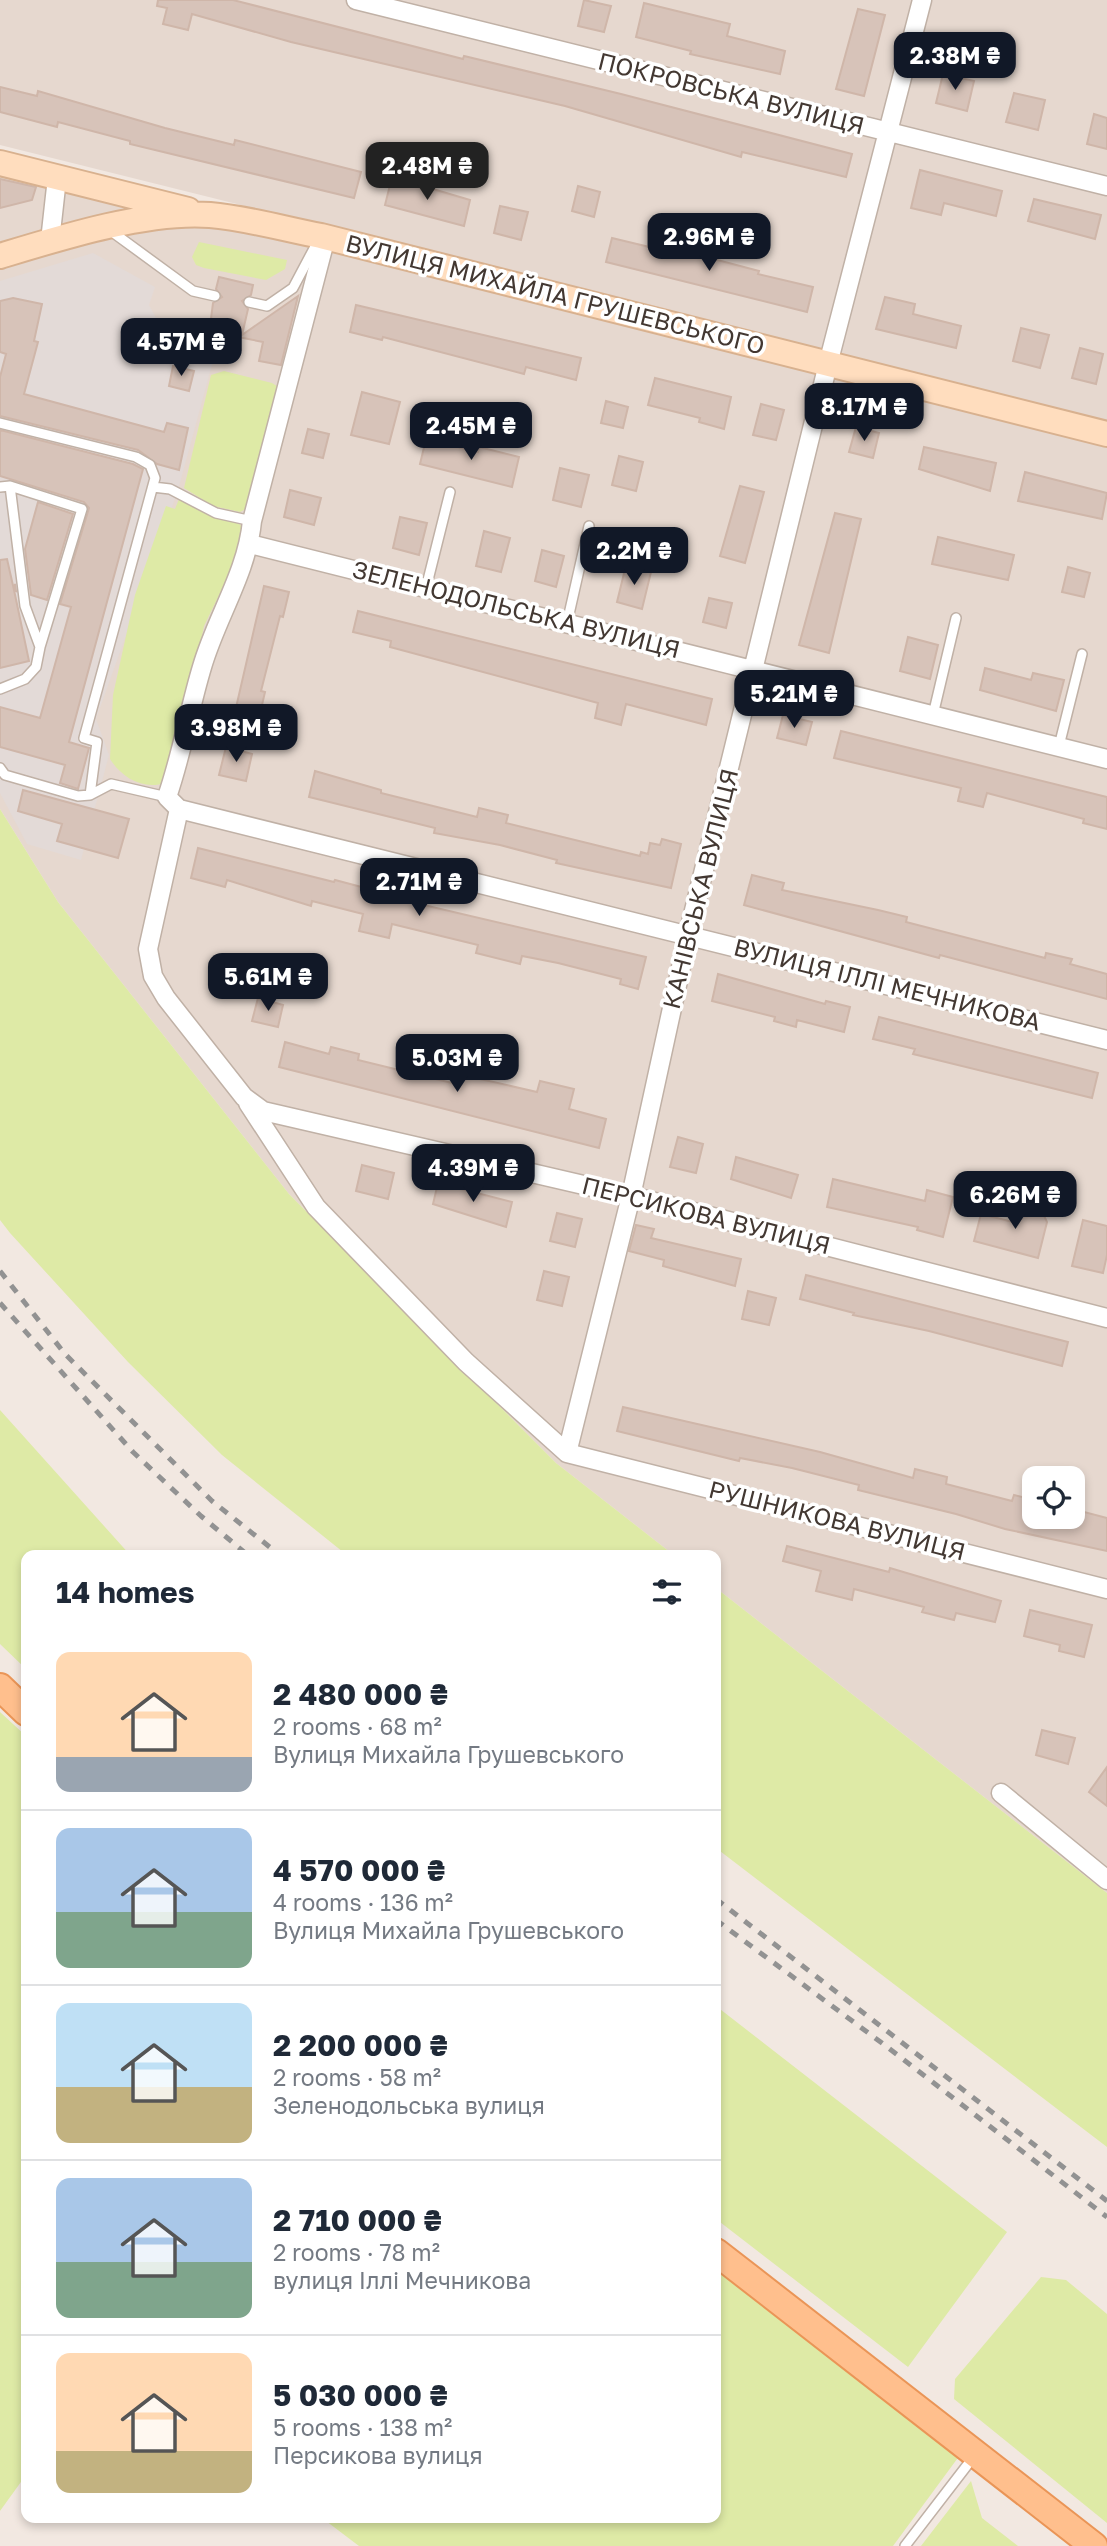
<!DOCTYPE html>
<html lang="en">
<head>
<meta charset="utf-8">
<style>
  :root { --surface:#fff; --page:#f2f2f3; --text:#1f2937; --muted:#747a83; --line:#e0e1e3; --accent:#111827 }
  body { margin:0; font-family:"Golos Text",sans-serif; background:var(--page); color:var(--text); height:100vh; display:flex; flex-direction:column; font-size:26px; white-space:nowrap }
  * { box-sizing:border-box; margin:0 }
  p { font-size:23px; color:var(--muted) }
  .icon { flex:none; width:38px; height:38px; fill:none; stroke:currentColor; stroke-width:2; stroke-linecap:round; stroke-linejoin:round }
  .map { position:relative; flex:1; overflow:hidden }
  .side { position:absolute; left:21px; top:1550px; width:700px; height:973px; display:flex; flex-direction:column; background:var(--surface); border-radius:14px; box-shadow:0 4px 10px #0003 }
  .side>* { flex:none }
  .controls { position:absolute; left:1022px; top:1466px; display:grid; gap:14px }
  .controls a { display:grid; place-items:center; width:63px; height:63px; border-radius:14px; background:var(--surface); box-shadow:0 4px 10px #0003; font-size:35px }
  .price { position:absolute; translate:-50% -60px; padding:0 16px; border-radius:14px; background:var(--accent); color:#fff; font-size:23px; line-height:46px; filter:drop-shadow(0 2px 4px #0008) }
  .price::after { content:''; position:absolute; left:50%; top:42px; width:21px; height:16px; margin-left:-10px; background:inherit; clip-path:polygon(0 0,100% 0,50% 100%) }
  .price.selected { background:#222; color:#fff }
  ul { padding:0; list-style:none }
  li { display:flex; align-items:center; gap:21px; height:175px; padding:0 35px }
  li+li { border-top:2px solid var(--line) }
  li span { display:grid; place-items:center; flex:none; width:196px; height:140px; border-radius:14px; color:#555 }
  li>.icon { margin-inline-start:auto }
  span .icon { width:84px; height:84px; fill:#fffc; stroke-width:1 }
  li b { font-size:30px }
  h2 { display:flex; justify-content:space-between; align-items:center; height:84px; padding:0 35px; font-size:30px }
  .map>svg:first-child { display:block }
</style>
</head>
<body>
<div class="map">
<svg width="1107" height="2546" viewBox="0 0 1107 2546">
  <rect width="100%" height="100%" fill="#f2e8e1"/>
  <path fill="#e6d8cf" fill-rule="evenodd" d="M 0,0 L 1107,0 L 1107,421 L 0,145 Z
    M 0,150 L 1107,438 L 1107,1893 L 716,1588 L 716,1556 L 675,1556 L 556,1463 L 289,1194 L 58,902 L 0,809 ZM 1034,1479 L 1073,1479 L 1073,1517 L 1034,1517 Z"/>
  <path fill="#e3dad7" d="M 93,253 L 155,287 L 149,305 L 175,353 L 213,361 L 178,490 L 96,719 L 109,755 L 81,860 L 27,844 L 0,793 L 0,281 Z"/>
  <path fill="#deeaa6" d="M 199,242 L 287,260 L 285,269 L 266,280 L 204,268 L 196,265 L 192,257 Z
    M 224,371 L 272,383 L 280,388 L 250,507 L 240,512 L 213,506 L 184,488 L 211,375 Z
    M 179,499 L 238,523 L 245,529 L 239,554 L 204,626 L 181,741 L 165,783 C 143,790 122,778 110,759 L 113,695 L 135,595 L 166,506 L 175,509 Z
    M 0,809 L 58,902 L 289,1194 L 556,1463 L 675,1556 L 348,1556 L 222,1455 L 128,1362 L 10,1233 L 0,1220 Z
    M 0,1410 L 131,1556 L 26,1556 L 26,1669 L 0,1644 Z
    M 716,1588 L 1107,1893 L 1107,2147 L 716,1848 Z
    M 0,1712 L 26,1736 L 26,2475 L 0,2511 Z
    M 716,2006 L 1007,2232 L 908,2367 L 716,2219 Z
    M 716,2267 L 960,2455 L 893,2546 L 359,2546 L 322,2518 L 716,2518 Z
    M 1041,2277 L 1066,2280 L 1107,2314 L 1107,2523 L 954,2399 L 955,2379 Z
    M 971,2481 L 982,2518 L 1018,2546 L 921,2546 Z"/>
  <path fill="#d7c3b9" stroke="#cfb6a9" stroke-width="2" d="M 158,0 L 233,0 L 463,59 L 464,56 L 621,94 L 852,154 L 846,177 L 742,152 L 741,157 L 565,106 L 291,42 L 192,14 L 188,30 L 163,24 L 167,8 L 157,6 Z
    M 584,0 L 611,6 L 604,32 L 578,26 Z
    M 644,3 L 730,24 L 727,36 L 785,51 L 780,74 L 690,54 L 691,51 L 636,37 Z
    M 858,9 L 885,15 L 864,96 L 836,89 Z
    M 943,74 L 974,81 L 967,111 L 936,103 Z
    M 0,87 L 37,96 L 38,91 L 165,128 L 234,145 L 235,140 L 361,172 L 354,198 L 130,144 L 130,141 L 58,122 L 57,127 L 0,112 Z
    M 1014,93 L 1045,100 L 1038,130 L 1006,122 Z
    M 1094,114 L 1107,118 L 1107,149 L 1087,144 Z
    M 920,170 L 1002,191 L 996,216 L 944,203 L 941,215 L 911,208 Z
    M 392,177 L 470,200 L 464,226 L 385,205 Z
    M 0,179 L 36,187 L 32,200 L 0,208 Z
    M 578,186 L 600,192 L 594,217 L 572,211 Z
    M 1034,199 L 1101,215 L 1095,239 L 1028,221 Z
    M 500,206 L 528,212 L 521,240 L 494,233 Z
    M 612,238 L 666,251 L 668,243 L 703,252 L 702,256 L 759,271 L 758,274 L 813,287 L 807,312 L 606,262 Z
    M 219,277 L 253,285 L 251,295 L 242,301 L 248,309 L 242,335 L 298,296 L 281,365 L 259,361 L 263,342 L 233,336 L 230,347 L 208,342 L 213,303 L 222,297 L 216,289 Z
    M 885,297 L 915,304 L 913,314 L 961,326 L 956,348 L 876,329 Z
    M 13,298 L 42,304 L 34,341 L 38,342 L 24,394 L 164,432 L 167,423 L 188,428 L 179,470 L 157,464 L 138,450 L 0,416 L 0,377 L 6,354 L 0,352 L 0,301 Z
    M 356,305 L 581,358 L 576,380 L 526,367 L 524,374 L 383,337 L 382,340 L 350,332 Z
    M 1021,328 L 1049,335 L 1040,368 L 1013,361 Z
    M 1080,348 L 1103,354 L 1096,384 L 1072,378 Z
    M 173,366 L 194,371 L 189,391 L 169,386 Z
    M 655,378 L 731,397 L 724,429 L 699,422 L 700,418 L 648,405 Z
    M 362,392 L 400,402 L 389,444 L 351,435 Z
    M 606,401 L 628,407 L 623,428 L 601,423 Z
    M 761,404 L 784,410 L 776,440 L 753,435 Z
    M 856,427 L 879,433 L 873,458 L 849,452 Z
    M 308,429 L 329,434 L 323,458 L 302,453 Z
    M 0,430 L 133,464 L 143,469 L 69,742 L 89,748 L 78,789 L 60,783 L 65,765 L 0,747 L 0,707 L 40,718 L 71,607 L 60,604 L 89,508 L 84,502 L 0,476 Z
    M 426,439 L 478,452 L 479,447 L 519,457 L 512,487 L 420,464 Z
    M 924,447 L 996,463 L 990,491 L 919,469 Z
    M 619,456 L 643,462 L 636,491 L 612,485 Z
    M 560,468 L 589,475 L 581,507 L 553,500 Z
    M 1025,472 L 1107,493 L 1102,519 L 1018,501 Z
    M 740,486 L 764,492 L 745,563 L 720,556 Z
    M 290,490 L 321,498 L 314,525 L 284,517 Z
    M 38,502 L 73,514 L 47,600 L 31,595 L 25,549 Z
    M 835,513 L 861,519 L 829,653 L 799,645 Z
    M 400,517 L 427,523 L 419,555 L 393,548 Z
    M 484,531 L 510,538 L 501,572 L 476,566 Z
    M 938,537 L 1014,555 L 1008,580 L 932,564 Z
    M 542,550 L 564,556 L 556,587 L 535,581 Z
    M 7,559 L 14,590 L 15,584 L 16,591 L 14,590 L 29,661 L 0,668 L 0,560 Z
    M 626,565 L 651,572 L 642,609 L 617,602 Z
    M 1068,567 L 1090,573 L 1084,597 L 1062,592 Z
    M 264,586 L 289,592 L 283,617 L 280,616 L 261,691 L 265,692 L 259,718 L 235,712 Z
    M 709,598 L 732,603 L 726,628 L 703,622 Z
    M 358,611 L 712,699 L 706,725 L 626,704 L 621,725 L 595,718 L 598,703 L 390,647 L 391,641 L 353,632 Z
    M 908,637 L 938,645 L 930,679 L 900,671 Z
    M 985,668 L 1031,680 L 1033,673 L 1064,680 L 1056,711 L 980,690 Z
    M 783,715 L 812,722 L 806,745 L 777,738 Z
    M 841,731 L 1107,797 L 1107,829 L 1083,823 L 1084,819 L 987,793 L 983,807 L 958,801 L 961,788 L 834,758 Z
    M 226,747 L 252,754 L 246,781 L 219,775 Z
    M 315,771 L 381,790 L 381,793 L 477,817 L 479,808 L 508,815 L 506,823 L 640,856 L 641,852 L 648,854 L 650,843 L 660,845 L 662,839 L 681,844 L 671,888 L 556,863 L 557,860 L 500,845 L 434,833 L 435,828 L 309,797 Z
    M 23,790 L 129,819 L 118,858 L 57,841 L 62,824 L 18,811 Z
    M 198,848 L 334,882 L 335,880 L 369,889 L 370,886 L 400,893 L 398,899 L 646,957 L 638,989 L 620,984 L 621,979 L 558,963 L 522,956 L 520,964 L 476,953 L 478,945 L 392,924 L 389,938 L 359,931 L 363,914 L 312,901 L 311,906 L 227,880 L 225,887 L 191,878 Z
    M 752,875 L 784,883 L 782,890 L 878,910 L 907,917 L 906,922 L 1045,958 L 1046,953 L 1072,959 L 1070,964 L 1107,974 L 1107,999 L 940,955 L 939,958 L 744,905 Z
    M 718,974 L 825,1004 L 826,1001 L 850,1007 L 844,1032 L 797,1020 L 796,1027 L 774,1021 L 775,1017 L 712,1001 Z
    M 258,998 L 283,1005 L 278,1027 L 252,1021 Z
    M 879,1017 L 1098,1073 L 1092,1098 L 913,1054 L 915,1049 L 873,1039 Z
    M 285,1042 L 329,1054 L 331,1047 L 359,1054 L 358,1060 L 456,1084 L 458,1074 L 537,1092 L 540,1081 L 574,1089 L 569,1109 L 606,1119 L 599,1148 L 279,1067 Z
    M 678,1137 L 703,1144 L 696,1173 L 670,1167 Z
    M 736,1157 L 798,1175 L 791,1198 L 731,1179 Z
    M 362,1165 L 394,1173 L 388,1199 L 356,1191 Z
    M 833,1179 L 925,1201 L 927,1190 L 953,1197 L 943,1237 L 917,1230 L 918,1227 L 827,1207 Z
    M 438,1183 L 512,1202 L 506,1227 L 433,1204 Z
    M 1031,1203 L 1040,1207 L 1047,1222 L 1038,1258 L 974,1241 L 981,1214 L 1017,1223 L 1021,1205 Z
    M 557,1213 L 582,1219 L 575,1247 L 550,1241 Z
    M 1083,1220 L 1107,1226 L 1107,1255 L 1103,1273 L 1072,1266 Z
    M 636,1225 L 654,1229 L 651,1238 L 741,1259 L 735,1286 L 663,1266 L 664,1260 L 629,1251 Z
    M 544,1271 L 569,1277 L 562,1306 L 537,1300 Z
    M 806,1275 L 1068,1342 L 1062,1366 L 929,1331 L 853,1315 L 854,1313 L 800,1299 Z
    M 748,1291 L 776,1298 L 769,1325 L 742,1319 Z
    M 623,1407 L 820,1452 L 913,1478 L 915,1469 L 947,1477 L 946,1484 L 1012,1501 L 1014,1495 L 1034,1500 L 1034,1517 L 1073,1517 L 1073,1509 L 1107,1518 L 1107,1551 L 1005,1529 L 956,1514 L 858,1490 L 859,1485 L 792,1468 L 740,1458 L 739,1461 L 617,1431 Z
    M 787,1546 L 889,1572 L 890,1568 L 1001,1601 L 995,1622 L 956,1613 L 954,1620 L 922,1612 L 924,1607 L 854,1589 L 852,1600 L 816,1591 L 821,1571 L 783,1561 Z
    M 1030,1610 L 1092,1625 L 1084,1657 L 1059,1651 L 1060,1645 L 1024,1636 Z
    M 1042,1730 L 1075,1738 L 1068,1764 L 1036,1755 Z
    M 1107,1767 L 1107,1806 L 1089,1792 Z"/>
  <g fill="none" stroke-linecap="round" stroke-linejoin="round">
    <g stroke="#c0b1a6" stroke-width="12">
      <path id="lane" d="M 111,231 L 193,291 L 215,296
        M 249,302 L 267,306 L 293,288 L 318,241
        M 0,423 L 136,457 L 150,465 L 155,478 L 84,738 L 97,742 L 90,795
        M 10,486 L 82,509 L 40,647
        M 0,487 L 10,486 L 25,606 L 40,647 L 36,667 L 25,679 L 0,689
        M 153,487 L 170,489 L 216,513 L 252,521
        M 426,588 L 450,492
        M 567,623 L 589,526
        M 933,715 L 956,618
        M 1059,746 L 1082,654
        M 0,768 L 5,775 L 78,796 L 90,795 L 111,784 L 167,797
        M 905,2546 L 975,2455"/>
    </g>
    <g stroke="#c0b1a6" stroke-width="21">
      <path id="street" d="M 356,0 L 1107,186
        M 326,237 L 252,521 C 247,573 216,618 202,667 C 189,710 182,754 167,797 L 179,809 L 148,949 L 153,976 L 166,998 L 244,1097 L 263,1111 L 631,1196 L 1107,1318
        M 50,241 L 57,178
        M 250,544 L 1107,759
        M 179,809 L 1107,1040
        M 248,1103 L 316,1207 L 466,1362 L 567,1453 L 1107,1589
        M 567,1453 L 631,1196 L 688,935 L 828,364 L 922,0
        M 1001,1793 L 1107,1880"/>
    </g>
    <g stroke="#d8b18f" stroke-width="28">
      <path id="secondary" d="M 0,163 L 188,210
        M 0,256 C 59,238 148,210 210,215 C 247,218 284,229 321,236 L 1107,434"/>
    </g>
    <g stroke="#ea9557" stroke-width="30">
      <path id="primary" d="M 0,1687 L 26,1712
        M 716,2252 L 1094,2546"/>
    </g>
    <use href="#lane" stroke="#fff" stroke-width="9"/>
    <use href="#street" stroke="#fff" stroke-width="18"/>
    <use href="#secondary" stroke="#ffddbe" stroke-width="24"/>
    <use href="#primary" stroke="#ffbf8d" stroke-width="26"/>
    <path stroke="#929292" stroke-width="5" stroke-dasharray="9 9" stroke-linecap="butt" d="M 0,1271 L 65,1354 L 212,1501 L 281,1556
      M 0,1303 L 133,1452 L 201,1516 L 249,1556
      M 716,1899 L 1107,2201
      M 716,1920 L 886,2046 L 1107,2217"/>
  </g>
  <g text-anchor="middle" stroke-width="7" stroke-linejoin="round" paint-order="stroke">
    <g font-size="24" fill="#433832" stroke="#fff">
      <text transform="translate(731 94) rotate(14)" y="8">ПОКРОВСЬКА ВУЛИЦЯ</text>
      <text transform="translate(555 295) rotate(14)" y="8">ВУЛИЦЯ МИХАЙЛА ГРУШЕВСЬКОГО</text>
      <text transform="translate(516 610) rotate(14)" y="8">ЗЕЛЕНОДОЛЬСЬКА ВУЛИЦЯ</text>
      <text transform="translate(701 889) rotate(-76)" y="8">КАНІВСЬКА ВУЛИЦЯ</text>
      <text transform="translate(887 985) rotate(14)" y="8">ВУЛИЦЯ ІЛЛІ МЕЧНИКОВА</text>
      <text transform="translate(706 1216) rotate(14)" y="8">ПЕРСИКОВА ВУЛИЦЯ</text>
      <text transform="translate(837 1521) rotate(14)" y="8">РУШНИКОВА ВУЛИЦЯ</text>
    </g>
  </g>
</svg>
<div class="controls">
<a><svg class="icon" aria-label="locate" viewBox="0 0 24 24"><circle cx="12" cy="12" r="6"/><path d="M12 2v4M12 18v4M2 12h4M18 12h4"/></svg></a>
</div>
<b class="price" style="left:955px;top:92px">2.38M ₴</b>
<b class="price selected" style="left:427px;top:202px">2.48M ₴</b>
<b class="price" style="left:709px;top:273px">2.96M ₴</b>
<b class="price" style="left:181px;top:378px">4.57M ₴</b>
<b class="price" style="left:864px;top:443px">8.17M ₴</b>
<b class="price" style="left:471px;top:462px">2.45M ₴</b>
<b class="price" style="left:634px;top:587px">2.2M ₴</b>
<b class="price" style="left:794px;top:730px">5.21M ₴</b>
<b class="price" style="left:236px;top:764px">3.98M ₴</b>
<b class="price" style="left:419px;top:918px">2.71M ₴</b>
<b class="price" style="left:268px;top:1013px">5.61M ₴</b>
<b class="price" style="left:457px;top:1094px">5.03M ₴</b>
<b class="price" style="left:473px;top:1204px">4.39M ₴</b>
<b class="price" style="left:1015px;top:1231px">6.26M ₴</b>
<section class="side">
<h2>14 homes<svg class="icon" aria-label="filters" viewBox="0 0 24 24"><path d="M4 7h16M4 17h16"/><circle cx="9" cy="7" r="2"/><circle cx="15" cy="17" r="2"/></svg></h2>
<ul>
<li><span style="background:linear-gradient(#ffd9b3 75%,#9aa5b1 0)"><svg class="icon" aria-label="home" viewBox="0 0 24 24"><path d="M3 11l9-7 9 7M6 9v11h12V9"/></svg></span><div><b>2 480 000 ₴</b><p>2 rooms · 68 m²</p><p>Вулиця Михайла Грушевського</p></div></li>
<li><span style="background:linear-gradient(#a9c7e8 60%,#7fa58c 0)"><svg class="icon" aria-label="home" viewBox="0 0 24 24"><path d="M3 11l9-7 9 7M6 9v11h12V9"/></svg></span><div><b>4 570 000 ₴</b><p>4 rooms · 136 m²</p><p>Вулиця Михайла Грушевського</p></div></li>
<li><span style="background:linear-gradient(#bfe0f5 60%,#c2b280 0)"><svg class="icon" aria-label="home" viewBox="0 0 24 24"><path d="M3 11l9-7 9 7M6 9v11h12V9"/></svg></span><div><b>2 200 000 ₴</b><p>2 rooms · 58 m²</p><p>Зеленодольська вулиця</p></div></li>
<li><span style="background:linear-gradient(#a9c7e8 60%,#7fa58c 0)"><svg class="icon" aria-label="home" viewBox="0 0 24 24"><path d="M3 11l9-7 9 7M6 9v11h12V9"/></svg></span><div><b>2 710 000 ₴</b><p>2 rooms · 78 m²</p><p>вулиця Іллі Мечникова</p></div></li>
<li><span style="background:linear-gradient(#ffd9b3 70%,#c2b280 0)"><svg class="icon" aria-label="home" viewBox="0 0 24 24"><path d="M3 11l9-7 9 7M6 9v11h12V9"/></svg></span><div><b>5 030 000 ₴</b><p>5 rooms · 138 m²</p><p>Персикова вулиця</p></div></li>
</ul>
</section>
</div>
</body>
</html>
